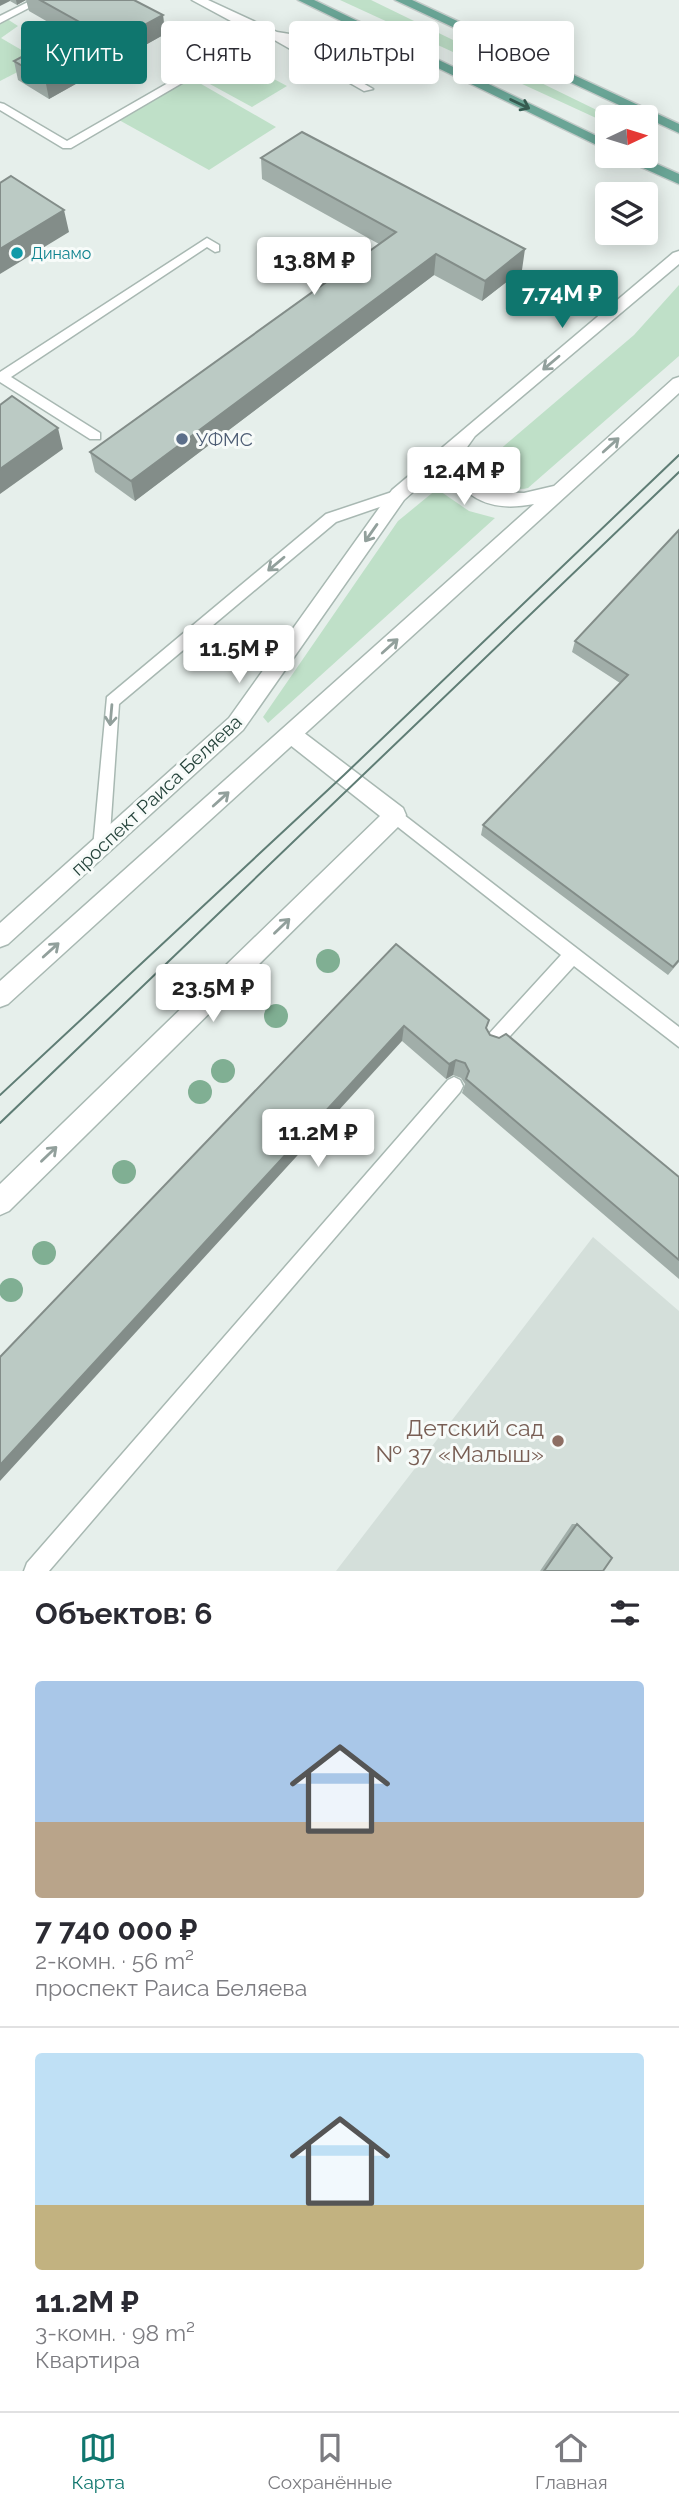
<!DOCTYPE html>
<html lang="ru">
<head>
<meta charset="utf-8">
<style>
  :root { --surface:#fff; --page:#f2f2f3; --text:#2b2b33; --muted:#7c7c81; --line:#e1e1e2; --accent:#0f766e }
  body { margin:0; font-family:Raleway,sans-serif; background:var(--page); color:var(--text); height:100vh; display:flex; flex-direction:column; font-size:26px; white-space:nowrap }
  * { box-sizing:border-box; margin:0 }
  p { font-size:23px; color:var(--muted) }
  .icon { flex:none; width:38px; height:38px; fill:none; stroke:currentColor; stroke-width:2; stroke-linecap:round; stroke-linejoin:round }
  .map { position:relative; height:1571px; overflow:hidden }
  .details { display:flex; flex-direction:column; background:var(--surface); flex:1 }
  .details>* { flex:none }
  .banner { position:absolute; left:21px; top:21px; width:637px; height:63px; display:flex; gap:14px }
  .needle { width:46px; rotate:86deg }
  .fabs { position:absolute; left:595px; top:105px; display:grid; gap:14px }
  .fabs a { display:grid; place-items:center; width:63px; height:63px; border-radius:7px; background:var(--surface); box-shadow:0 4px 18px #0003; font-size:35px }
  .price { position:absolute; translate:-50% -60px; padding:0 16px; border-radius:7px; background:#fff; color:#222; font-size:23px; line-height:46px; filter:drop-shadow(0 2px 4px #0008) }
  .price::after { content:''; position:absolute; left:50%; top:42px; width:21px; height:16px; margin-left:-10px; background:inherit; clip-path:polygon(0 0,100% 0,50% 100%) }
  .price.active { background:var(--accent); color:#fff }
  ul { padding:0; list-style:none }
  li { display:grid; align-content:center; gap:14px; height:371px; padding:0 35px }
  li+li { border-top:2px solid var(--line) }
  li span { display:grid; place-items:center; height:217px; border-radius:7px; color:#555 }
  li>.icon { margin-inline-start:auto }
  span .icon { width:126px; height:126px; fill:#fffc; stroke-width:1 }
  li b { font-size:30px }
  h2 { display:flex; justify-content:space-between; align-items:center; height:84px; padding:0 35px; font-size:30px }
  .pill { padding:0 24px; border-radius:7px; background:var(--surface); box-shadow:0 4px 18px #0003; font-size:24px; line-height:63px }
  .pill.active { background:var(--accent); color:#fff }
  .menu { display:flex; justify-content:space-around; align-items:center; height:98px; border-top:2px solid var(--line); background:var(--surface); font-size:19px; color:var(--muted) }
  .menu a { display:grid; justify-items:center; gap:4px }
  .menu .active { color:var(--accent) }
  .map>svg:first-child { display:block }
</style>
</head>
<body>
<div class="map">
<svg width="679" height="1571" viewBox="0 0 679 1571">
  <rect width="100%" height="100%" fill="#e6efeb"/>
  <path fill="#d4dfda" d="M 593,1237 L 679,1311 L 679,1571 L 336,1571 Z"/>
  <path fill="#bfe0c8" d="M 340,0 L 371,0 L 611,117 L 607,117 L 607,123 Z
    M 4,17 L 18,26 L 1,38 L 25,52 L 68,31 L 82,39 L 0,81 L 0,18 Z
    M 242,62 L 287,86 L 252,107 L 208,83 Z
    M 189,77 L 276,127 L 209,170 L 119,120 Z
    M 679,285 L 679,356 L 528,488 C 505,493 466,486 491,457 L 634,335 Z
    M 437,489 L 469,511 L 495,518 L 268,723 L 263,717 L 398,521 Z"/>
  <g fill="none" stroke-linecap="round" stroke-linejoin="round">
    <g stroke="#a8b8b2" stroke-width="3">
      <path id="service" d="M 32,0 L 44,0 L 0,23 L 0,16 Z
        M 262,29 L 267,32 L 266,34 L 71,148 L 63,148 L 0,110 L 0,103 L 4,104 L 67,141 Z
        M 271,34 L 279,34 L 373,89 L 364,91 L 271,38 Z
        M 207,238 L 219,245 L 219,251 L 215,252 L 207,247 L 11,377 L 100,433 L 100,439 L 90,439 L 0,382 L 0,372 Z
        M 398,490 L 405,495 L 403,499 L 336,522 L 119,704 L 109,848 L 107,853 L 101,855 L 95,853 L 93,848 L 107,697 L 326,514 Z
        M 395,808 L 679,1027 L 679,1047 L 574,966 L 499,1048 L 493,1051 L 487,1048 L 484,1042 L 487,1036 L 561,955 L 389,820 L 387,815 L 389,810 Z
        M 454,1077 L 460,1080 L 463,1086 L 460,1092 L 49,1571 L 24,1571 L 27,1563 L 448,1080 Z"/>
    </g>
    <g stroke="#a8b8b2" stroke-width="3">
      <path id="minor" d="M 192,0 L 208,0 L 277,32 L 427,56 L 434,60 L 427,64 L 275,40 L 257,35 Z
        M 292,726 L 299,729 L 403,808 L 406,815 L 403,822 L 9,1211 L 0,1215 L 0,1184 L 380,816 L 285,741 L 282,735 L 285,729 Z"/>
    </g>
    <g stroke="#a8b8b2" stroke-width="3">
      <path id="tertiary" d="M 679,251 L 679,264 L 475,436 L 460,457 L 477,481 L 496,492 L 524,493 L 554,486 L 673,379 L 679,377 L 679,393 L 8,1004 L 0,1007 L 0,981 L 534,504 C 492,512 466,501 445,463 L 404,500 L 243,730 L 8,944 L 0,947 L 0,923 L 229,718 L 392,490 L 673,253 Z"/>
    </g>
    <g stroke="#c2cac8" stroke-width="3">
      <path id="primary" d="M 298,0 L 314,0 L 607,141 L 607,150 Z
        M 395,0 L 412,0 L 679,124 L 679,133 Z
        M 621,156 L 639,156 L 679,174 L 679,184 L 623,159 Z"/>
    </g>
    <use href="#service" fill="#fff" fill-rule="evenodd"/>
    <use href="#minor" fill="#fff" fill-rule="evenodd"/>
    <use href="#tertiary" fill="#fff" fill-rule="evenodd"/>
    <use href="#primary" fill="#6aa596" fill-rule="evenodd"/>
    <path stroke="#5f7d75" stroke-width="2" d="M 0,1095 L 344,775 L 679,455
      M 0,1123 L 679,472"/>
  </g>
  <g fill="#80af93">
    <circle cx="328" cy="961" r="12"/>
    <circle cx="276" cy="1016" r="12"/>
    <circle cx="223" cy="1071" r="12"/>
    <circle cx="200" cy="1092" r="12"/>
    <circle cx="124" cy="1172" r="12"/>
    <circle cx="44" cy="1253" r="12"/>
    <circle cx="11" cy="1290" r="12"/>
  </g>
  <path fill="#a1aea9" d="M 0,0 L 134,0 L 163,15 L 165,34 L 49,99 L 18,80 L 14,61 L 67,33 L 29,11 L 26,0 L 17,5 L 10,1 Z
    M 261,158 L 522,270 L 482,301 L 434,275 L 135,501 L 95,472 L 90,452 L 379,244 L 262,179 Z
    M 679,530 L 679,962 L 668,975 L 481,835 L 483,825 L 620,683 L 572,652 L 575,641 Z
    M 396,944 L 486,1028 L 490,1035 L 679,1177 L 679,1279 L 462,1093 L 465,1084 L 461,1078 L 453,1075 L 446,1079 L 402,1041 Z
    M 572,1524 L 577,1524 L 603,1571 L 540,1571 Z"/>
  <path fill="#838d89" d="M 0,0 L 10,0 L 10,1 L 0,6 Z
    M 16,0 L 26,0 L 17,5 Z
    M 163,15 L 165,34 L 49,99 L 45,79 Z
    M 64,210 L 69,232 L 0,274 L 0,249 Z
    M 525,249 L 522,270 L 482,301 L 485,281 Z
    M 436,254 L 434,275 L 135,501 L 131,481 Z
    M 58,428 L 63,449 L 0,494 L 0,469 Z
    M 404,1026 L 402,1041 L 0,1481 L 0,1465 Z
    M 456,1060 L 453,1075 L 446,1079 L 449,1064 Z"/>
  <path fill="#bbcac4" stroke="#838d89" stroke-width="2" d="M 40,0 L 134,0 L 163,15 L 45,79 L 14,61 L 83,24 Z
    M 302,132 L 525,249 L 485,281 L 436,254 L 131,481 L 90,452 L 396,232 L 261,158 Z
    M 11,176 L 64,210 L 0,249 L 0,183 Z
    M 12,396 L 58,428 L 0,469 L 0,405 Z
    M 679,530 L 679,960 L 673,967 L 483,825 L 628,675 L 575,641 Z
    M 396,944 L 489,1020 L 486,1028 L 490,1035 L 499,1038 L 506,1034 L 679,1177 L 679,1260 L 466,1079 L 469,1071 L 465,1063 L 456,1060 L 449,1064 L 404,1026 L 0,1465 L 0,1357 Z
    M 577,1524 L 612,1558 L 603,1571 L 544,1571 Z"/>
  <defs><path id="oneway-shaft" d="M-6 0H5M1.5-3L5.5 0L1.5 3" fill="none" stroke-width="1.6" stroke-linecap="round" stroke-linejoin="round" transform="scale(1.75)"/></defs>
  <use stroke="#365b51" href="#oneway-shaft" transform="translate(520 104) rotate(26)"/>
  <g stroke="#92a09c">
    <use href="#oneway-shaft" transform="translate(551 363) rotate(140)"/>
    <use href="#oneway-shaft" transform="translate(611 445) rotate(-42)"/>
    <use href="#oneway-shaft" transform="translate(371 533) rotate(125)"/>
    <use href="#oneway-shaft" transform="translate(276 564) rotate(140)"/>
    <use href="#oneway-shaft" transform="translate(390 646) rotate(-42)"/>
    <use href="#oneway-shaft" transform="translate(111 715) rotate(95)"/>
    <use href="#oneway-shaft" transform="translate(221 799) rotate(-42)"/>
    <use href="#oneway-shaft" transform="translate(282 926) rotate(-44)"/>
    <use href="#oneway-shaft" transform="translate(51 950) rotate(-42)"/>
    <use href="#oneway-shaft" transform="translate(49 1154) rotate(-44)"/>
  </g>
  <circle fill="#0f9aa8" stroke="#f7fbf9" stroke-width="2.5" cx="17" cy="253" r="7"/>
  <circle fill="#5c6f8a" stroke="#f7fbf9" stroke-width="2.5" cx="182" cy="439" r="7"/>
  <circle fill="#8d6e63" stroke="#f7fbf9" stroke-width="2.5" cx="558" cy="1441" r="7"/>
  <g text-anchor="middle" stroke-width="6" stroke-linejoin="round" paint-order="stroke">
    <g font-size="16" fill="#0d838f" stroke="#f7fbf9" text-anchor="start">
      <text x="31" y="259">Динамо</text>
    </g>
    <g font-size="19" fill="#4e5e75" stroke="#f7fbf9" text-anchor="start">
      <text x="196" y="446">УФМС</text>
    </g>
    <g font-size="19" fill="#24423a" stroke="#f7fbf9">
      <text transform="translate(156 795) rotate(-43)" y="7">проспект Раиса Беляева</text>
    </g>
    <g font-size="23" fill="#785e54" stroke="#f7fbf9" text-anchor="end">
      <text x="544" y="1436">Детский сад<tspan x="544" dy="26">№ 37 «Малыш»</tspan></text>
    </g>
  </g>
</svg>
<div class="fabs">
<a><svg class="needle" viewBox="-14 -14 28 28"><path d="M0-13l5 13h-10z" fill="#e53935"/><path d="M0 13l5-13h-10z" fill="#7c7c81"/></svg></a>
<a><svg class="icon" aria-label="layers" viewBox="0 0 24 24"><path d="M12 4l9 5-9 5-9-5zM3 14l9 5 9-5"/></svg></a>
</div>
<b class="price" style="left:314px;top:297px">13.8M ₽</b>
<b class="price active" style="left:562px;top:330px">7.74M ₽</b>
<b class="price" style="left:464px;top:507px">12.4M ₽</b>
<b class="price" style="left:239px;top:685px">11.5M ₽</b>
<b class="price" style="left:213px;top:1024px">23.5M ₽</b>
<b class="price" style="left:318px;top:1169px">11.2M ₽</b>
<div class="banner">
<a class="pill active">Купить</a>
<a class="pill">Снять</a>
<a class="pill">Фильтры</a>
<a class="pill">Новое</a>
</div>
</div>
<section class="details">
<h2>Объектов: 6<svg class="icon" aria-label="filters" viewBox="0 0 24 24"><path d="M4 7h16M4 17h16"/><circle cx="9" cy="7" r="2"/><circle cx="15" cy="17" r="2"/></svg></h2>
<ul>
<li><span style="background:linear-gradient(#a9c7e8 65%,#b9a48a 0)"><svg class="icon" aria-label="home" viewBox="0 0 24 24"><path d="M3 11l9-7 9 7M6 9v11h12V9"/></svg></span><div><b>7 740 000 ₽</b><p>2-комн. · 56 m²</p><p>проспект Раиса Беляева</p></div></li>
<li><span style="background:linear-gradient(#bfe0f5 70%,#c2b280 0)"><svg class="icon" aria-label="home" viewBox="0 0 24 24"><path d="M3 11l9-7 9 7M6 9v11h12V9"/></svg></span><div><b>11.2M ₽</b><p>3-комн. · 98 m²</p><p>Квартира</p></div></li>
</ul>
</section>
<nav class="menu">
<a class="active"><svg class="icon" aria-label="map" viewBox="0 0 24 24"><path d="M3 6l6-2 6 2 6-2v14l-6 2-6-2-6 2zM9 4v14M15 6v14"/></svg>Карта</a>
<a><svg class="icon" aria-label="saved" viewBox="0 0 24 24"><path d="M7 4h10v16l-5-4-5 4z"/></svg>Сохранённые</a>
<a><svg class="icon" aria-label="home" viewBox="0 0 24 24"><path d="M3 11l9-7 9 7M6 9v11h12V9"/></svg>Главная</a>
</nav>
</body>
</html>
